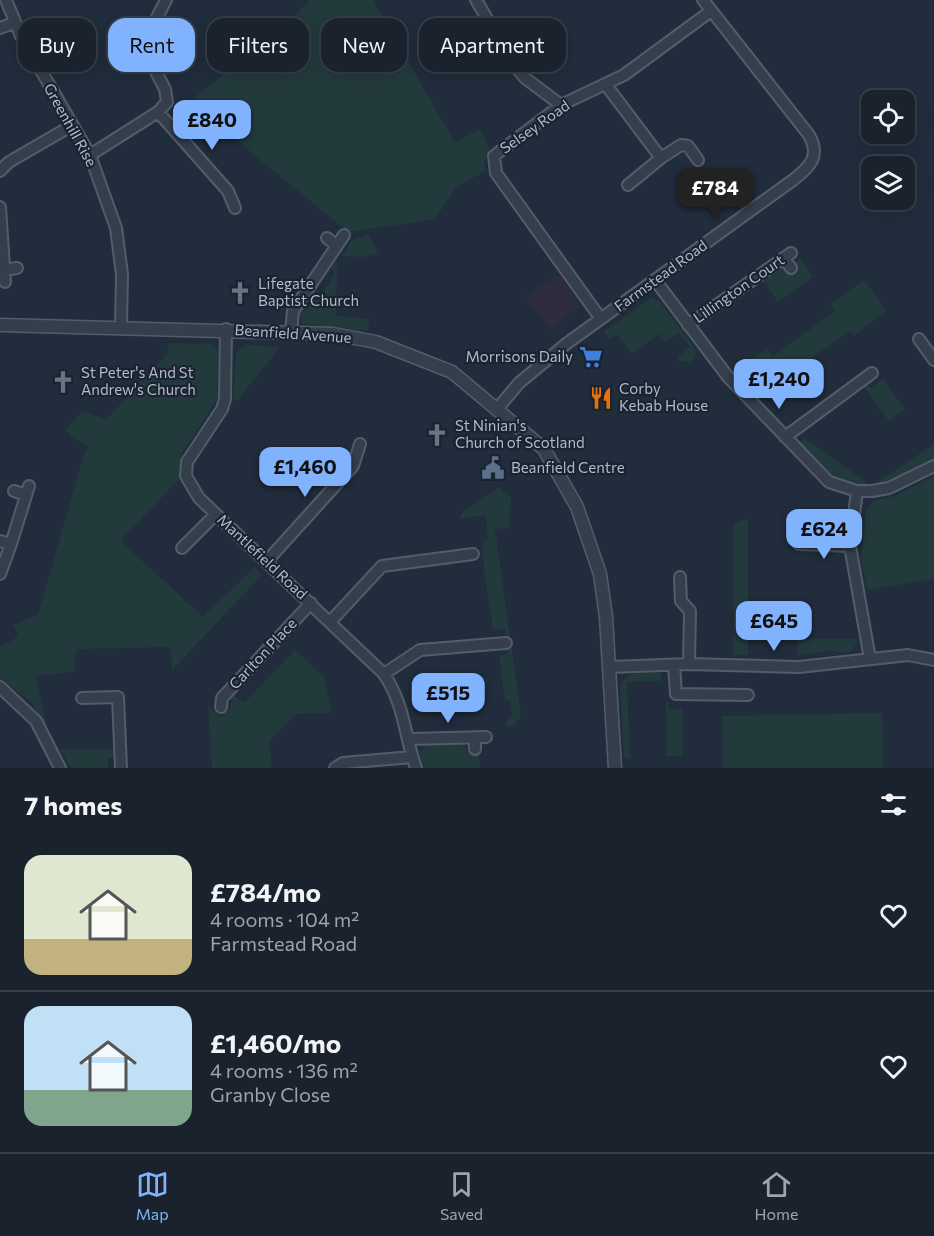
<!DOCTYPE html>
<html lang="en">
<head>
<meta charset="utf-8">
<style>
  :root { --surface:#19222d; --page:#222a35; --text:#f1f3f6; --muted:#9fa4aa; --line:#373f49; --accent:#80b2fd }
  body { margin:0; font-family:Commissioner,sans-serif; background:var(--page); color:var(--text); height:100vh; display:flex; flex-direction:column; font-size:22px; white-space:nowrap }
  * { box-sizing:border-box; margin:0 }
  p { font-size:20px; color:var(--muted) }
  .icon { flex:none; width:33px; height:33px; fill:none; stroke:currentColor; stroke-width:2; stroke-linecap:round; stroke-linejoin:round }
  .map { position:relative; height:768px; overflow:hidden }
  .drawer { display:flex; flex-direction:column; background:var(--surface); flex:1 }
  .drawer>* { flex:none }
  .guide { position:absolute; left:18px; top:18px; width:600px; height:54px; display:flex; gap:12px }
  .controls { position:absolute; left:861px; top:90px; display:grid; gap:12px }
  .controls a { display:grid; place-items:center; width:54px; height:54px; border-radius:12px; background:var(--surface); box-shadow:0 3px 15px #0003,0 0 0 2px var(--line); font-size:30px }
  .price { position:absolute; translate:-50% -51px; padding:0 14px; border-radius:12px; background:var(--accent); color:#111; font-size:20px; line-height:39px; filter:drop-shadow(0 2px 3px #0008) }
  .price::after { content:''; position:absolute; left:50%; top:36px; width:18px; height:14px; margin-left:-9px; background:inherit; clip-path:polygon(0 0,100% 0,50% 100%) }
  .price.active { background:#222; color:#fff }
  ul { padding:0; list-style:none }
  li { display:flex; align-items:center; gap:18px; height:150px; padding:0 24px }
  li+li { border-top:2px solid var(--line) }
  li span { display:grid; place-items:center; flex:none; width:168px; height:120px; border-radius:18px; color:#555 }
  li>.icon { margin-inline-start:auto }
  span .icon { width:72px; height:72px; fill:#fffc; stroke-width:1 }
  li b { font-size:26px }
  h2 { display:flex; justify-content:space-between; align-items:center; height:72px; padding:0 24px; font-size:26px }
  .tag { padding:0 21px; border-radius:18px; background:var(--surface); box-shadow:0 3px 15px #0003,0 0 0 2px var(--line); font-size:21px; line-height:54px }
  .tag.active { background:var(--accent); color:#111 }
  .menu { display:flex; justify-content:space-around; align-items:center; height:84px; border-top:2px solid var(--line); background:var(--surface); font-size:16px; color:var(--muted) }
  .menu a { display:grid; justify-items:center; gap:3px }
  .menu .active { color:var(--accent) }
  .map>svg:first-child { display:block }
</style>
</head>
<body>
<div class="map">
<svg width="934" height="768" viewBox="0 0 934 768">
  <rect width="100%" height="100%" fill="#212d3c"/>
  <path fill="#2f2d3d" d="M 554,277 L 561,277 L 580,306 L 552,329 L 525,297 Z"/>
  <path fill="#233a3d" d="M 310,0 L 373,0 L 455,143 L 480,129 L 490,150 L 484,163 L 486,171 L 457,186 L 435,219 L 348,232 L 218,125 L 195,97 L 292,19 Z
    M 369,234 L 378,254 L 364,257 L 342,256 L 351,241 Z
    M 800,258 L 813,277 L 778,302 L 763,281 L 782,266 L 788,270 Z
    M 337,259 L 336,316 L 369,319 L 368,331 L 302,324 L 299,314 L 311,296 L 317,301 L 335,273 L 330,268 Z
    M 864,280 L 886,310 L 854,336 L 850,331 L 758,395 L 748,379 L 739,380 L 733,372 L 767,349 L 773,356 L 835,311 L 831,304 Z
    M 652,297 L 660,302 L 696,350 L 695,358 L 690,362 L 680,361 L 677,357 L 690,347 L 679,333 L 665,341 L 659,334 L 632,354 L 617,334 L 610,339 L 603,332 Z
    M 167,343 L 211,344 L 218,351 L 217,399 L 182,453 L 179,479 L 122,539 L 124,544 L 203,617 L 255,567 L 262,575 L 172,670 L 171,647 L 76,649 L 74,672 L 35,676 L 47,726 L 30,701 L 0,678 L 0,647 L 19,636 L 13,625 L 38,615 L 85,451 L 90,446 L 74,439 L 66,429 L 82,411 L 106,420 L 168,353 Z
    M 245,345 L 280,347 L 236,402 L 233,400 L 236,353 Z
    M 883,379 L 905,409 L 889,421 L 864,387 L 858,392 L 855,388 L 865,383 L 871,388 Z
    M 804,438 L 866,482 L 867,485 L 836,478 L 799,442 Z
    M 934,444 L 934,461 L 885,484 L 877,485 L 879,481 Z
    M 934,476 L 934,579 L 868,590 L 861,560 L 866,510 L 876,500 L 895,496 Z
    M 499,487 L 511,497 L 509,528 L 495,529 L 521,715 L 515,725 L 508,727 L 506,721 L 512,716 L 510,700 L 505,700 L 499,655 L 508,654 L 505,629 L 493,629 C 489,599 482,572 483,541 L 488,540 L 486,515 L 459,519 L 463,512 Z
    M 748,519 L 748,655 L 733,655 L 733,524 Z
    M 798,639 L 857,639 L 857,644 L 848,653 L 830,651 L 797,655 Z
    M 295,650 L 324,677 L 332,713 L 296,714 L 269,741 L 272,768 L 212,768 L 208,707 L 221,717 L 231,707 L 232,694 L 244,703 Z
    M 661,672 L 661,681 L 627,682 L 630,759 L 624,758 L 620,685 L 630,674 Z
    M 666,702 L 668,702 L 669,710 L 682,709 L 683,756 L 666,756 Z
    M 882,713 L 883,768 L 723,768 L 722,716 Z
    M 463,743 L 469,753 L 479,752 L 480,768 L 424,768 L 420,753 L 427,744 Z
    M 60,749 L 116,749 L 116,758 L 108,758 L 108,768 L 71,768 Z"/>
  <g fill="none" stroke-linecap="round" stroke-linejoin="round">
    <g stroke="#535d6a" stroke-width="14">
      <path id="minor" d="M 6,0 L 21,36 L 90,155 L 116,228 L 122,274 L 121,326
        M 476,0 L 515,66 L 525,78 L 561,105
        M 0,28 L 14,23
        M 606,85 L 661,158 L 681,145 L 688,146 L 698,160
        M 158,112 L 228,191 L 235,208
        M 90,155 L 158,112 L 167,102 L 165,89 L 146,53 L 147,37 L 166,0
        M 0,171 L 9,162 L 71,126
        M 628,185 L 661,158
        M 0,207 L 5,282
        M 327,238 L 337,246
        M 784,258 L 791,268
        M 4,270 L 17,268
        M 655,280 L 728,377 L 829,482 L 857,491 L 872,491 L 889,488 L 934,466
        M 601,319 L 496,173 L 494,156 L 561,105 L 624,75 L 711,11
        M 688,325 L 791,253
        M 226,329 L 225,399 L 222,409 L 187,462 L 186,476 L 199,498 L 384,674 C 405,706 404,734 416,768
        M 291,332 L 293,311 L 344,235
        M 919,339 L 934,360
        M 498,408 L 519,383 L 566,344 L 793,180 C 810,167 821,156 809,135 L 703,0
        M 785,437 L 872,373
        M 14,491 L 26,495
        M 857,491 L 850,546 L 870,659
        M 0,541 L 11,544 L 29,486
        M 799,544 L 850,546
        M 182,548 L 216,514
        M 267,561 L 353,466 L 360,444
        M 0,574 L 11,544
        M 680,577 L 681,601 L 690,611 L 689,664
        M 330,622 L 382,566 L 473,554
        M 674,665 L 676,694 L 748,695
        M 610,667 L 689,664 L 799,667 L 908,655 L 934,660
        M 384,674 L 420,650 L 506,643
        M 0,687 L 36,721 L 60,768
        M 82,698 L 118,697 L 121,768
        M 221,707 L 222,698 L 311,603
        M 475,737 L 475,749
        M 410,739 L 486,737
        M 335,768 L 343,763 L 412,757"/>
    </g>
    <g stroke="#535d6a" stroke-width="15">
      <path id="tertiary" d="M 0,325 L 333,334 L 376,342 L 452,372 L 544,449 L 577,507 L 600,574 L 606,617 L 615,768"/>
    </g>
    <use href="#minor" stroke="#353f4c" stroke-width="10"/>
    <use href="#tertiary" stroke="#353f4c" stroke-width="12"/>
  </g>
  <defs>
    <g id="church-bare" transform="scale(1.8)"><path d="M-1.2-6h2.4v3.5h3.3v2.4h-3.3V6h-2.4V-.1h-3.3v-2.4h3.3Z" fill="#6b7280" stroke="#1a2431" stroke-width="2.5" paint-order="stroke"/></g>
    <g id="supermarket-bare" transform="scale(1.8)"><path d="M-6-5.5h2.5l.6 2H6L4.5 2H-2.5L-4.4-4H-6ZM-1.5 3.2a1.3 1.3 0 1 0 .1 0ZM3 3.2a1.3 1.3 0 1 0 .1 0Z" fill="#3f7fe0" stroke="#1a2431" stroke-width="2.5" paint-order="stroke"/></g>
    <g id="restaurant-bare" transform="scale(1.8)"><path d="M-5-6h1v4h1v-4h1v4h1v-4h1v5L-1.5 .5V6h-2V.5L-5-1ZM5-6V6H3V1.5H1.5Q1.5-4 5-6Z" fill="#e8710a" stroke="#1a2431" stroke-width="2.5" paint-order="stroke"/></g>
    <g id="civic-bare" transform="scale(1.8)"><path d="M-.6-6.5H3V-4.5H.6V-3L4-1V1h2V6H-6V1h2V-1L-.6-3ZM-1.2 2.5V6h2.4V2.5Z" fill="#5c6f8a" stroke="#1a2431" stroke-width="2.5" paint-order="stroke"/></g>
  </defs>
  <g fill-rule="evenodd">
    <use href="#church-bare" x="240" y="293"/>
    <use href="#supermarket-bare" x="591" y="357"/>
    <use href="#church-bare" x="63" y="382"/>
    <use href="#restaurant-bare" x="601" y="398"/>
    <use href="#church-bare" x="437" y="435"/>
    <use href="#civic-bare" x="493" y="468"/>
  </g>
  <g text-anchor="middle" stroke-width="4.5" stroke-linejoin="round" paint-order="stroke">
    <g font-size="15" fill="#b0bac8" stroke="#1a2431">
      <text transform="translate(70 125) rotate(61)" y="5">Greenhill Rise</text>
      <text transform="translate(535 127) rotate(-35)" y="5">Selsey Road</text>
      <text transform="translate(661 276) rotate(-36)" y="5">Farmstead Road</text>
      <text transform="translate(739 289) rotate(-35)" y="5">Lillington Court</text>
      <text transform="translate(293 334) rotate(4)" y="5">Beanfield Avenue</text>
      <text transform="translate(262 557) rotate(43)" y="5">Mantlefield Road</text>
      <text transform="translate(263 654) rotate(-47)" y="5">Carlton Place</text>
    </g>
    <g font-size="15" fill="#b0bac8" stroke="#1a2431" text-anchor="start">
      <text x="258" y="289">Lifegate<tspan x="258" dy="17">Baptist Church</tspan></text>
      <text x="573" y="362" text-anchor="end">Morrisons Daily</text>
      <text x="81" y="378">St Peter's And St<tspan x="81" dy="17">Andrew's Church</tspan></text>
      <text x="619" y="394">Corby<tspan x="619" dy="17">Kebab House</tspan></text>
      <text x="455" y="431">St Ninian's<tspan x="455" dy="17">Church of Scotland</tspan></text>
      <text x="511" y="473">Beanfield Centre</text>
    </g>
  </g>
</svg>
<div class="controls">
<a><svg class="icon" aria-label="locate" viewBox="0 0 24 24"><circle cx="12" cy="12" r="6"/><path d="M12 2v4M12 18v4M2 12h4M18 12h4"/></svg></a>
<a><svg class="icon" aria-label="layers" viewBox="0 0 24 24"><path d="M12 4l9 5-9 5-9-5zM3 14l9 5 9-5"/></svg></a>
</div>
<b class="price" style="left:212px;top:151px">£840</b>
<b class="price active" style="left:715px;top:219px">£784</b>
<b class="price" style="left:779px;top:410px">£1,240</b>
<b class="price" style="left:305px;top:498px">£1,460</b>
<b class="price" style="left:824px;top:560px">£624</b>
<b class="price" style="left:774px;top:652px">£645</b>
<b class="price" style="left:448px;top:724px">£515</b>
<div class="guide">
<a class="tag">Buy</a>
<a class="tag active">Rent</a>
<a class="tag">Filters</a>
<a class="tag">New</a>
<a class="tag">Apartment</a>
</div>
</div>
<section class="drawer">
<h2>7 homes<svg class="icon" aria-label="filters" viewBox="0 0 24 24"><path d="M4 7h16M4 17h16"/><circle cx="9" cy="7" r="2"/><circle cx="15" cy="17" r="2"/></svg></h2>
<ul>
<li><span style="background:linear-gradient(#dfe7d0 70%,#c2b280 0)"><svg class="icon" aria-label="home" viewBox="0 0 24 24"><path d="M3 11l9-7 9 7M6 9v11h12V9"/></svg></span><div><b>£784/mo</b><p>4 rooms · 104 m²</p><p>Farmstead Road</p></div><svg class="icon" aria-label="heart" viewBox="0 0 24 24"><path d="M12 20l-8-8c-3-5 5-10 8-4 3-6 11-1 8 4z"/></svg></li>
<li><span style="background:linear-gradient(#bfe0f5 70%,#7fa58c 0)"><svg class="icon" aria-label="home" viewBox="0 0 24 24"><path d="M3 11l9-7 9 7M6 9v11h12V9"/></svg></span><div><b>£1,460/mo</b><p>4 rooms · 136 m²</p><p>Granby Close</p></div><svg class="icon" aria-label="heart" viewBox="0 0 24 24"><path d="M12 20l-8-8c-3-5 5-10 8-4 3-6 11-1 8 4z"/></svg></li>
</ul>
</section>
<nav class="menu">
<a class="active"><svg class="icon" aria-label="map" viewBox="0 0 24 24"><path d="M3 6l6-2 6 2 6-2v14l-6 2-6-2-6 2zM9 4v14M15 6v14"/></svg>Map</a>
<a><svg class="icon" aria-label="saved" viewBox="0 0 24 24"><path d="M7 4h10v16l-5-4-5 4z"/></svg>Saved</a>
<a><svg class="icon" aria-label="home" viewBox="0 0 24 24"><path d="M3 11l9-7 9 7M6 9v11h12V9"/></svg>Home</a>
</nav>
</body>
</html>
